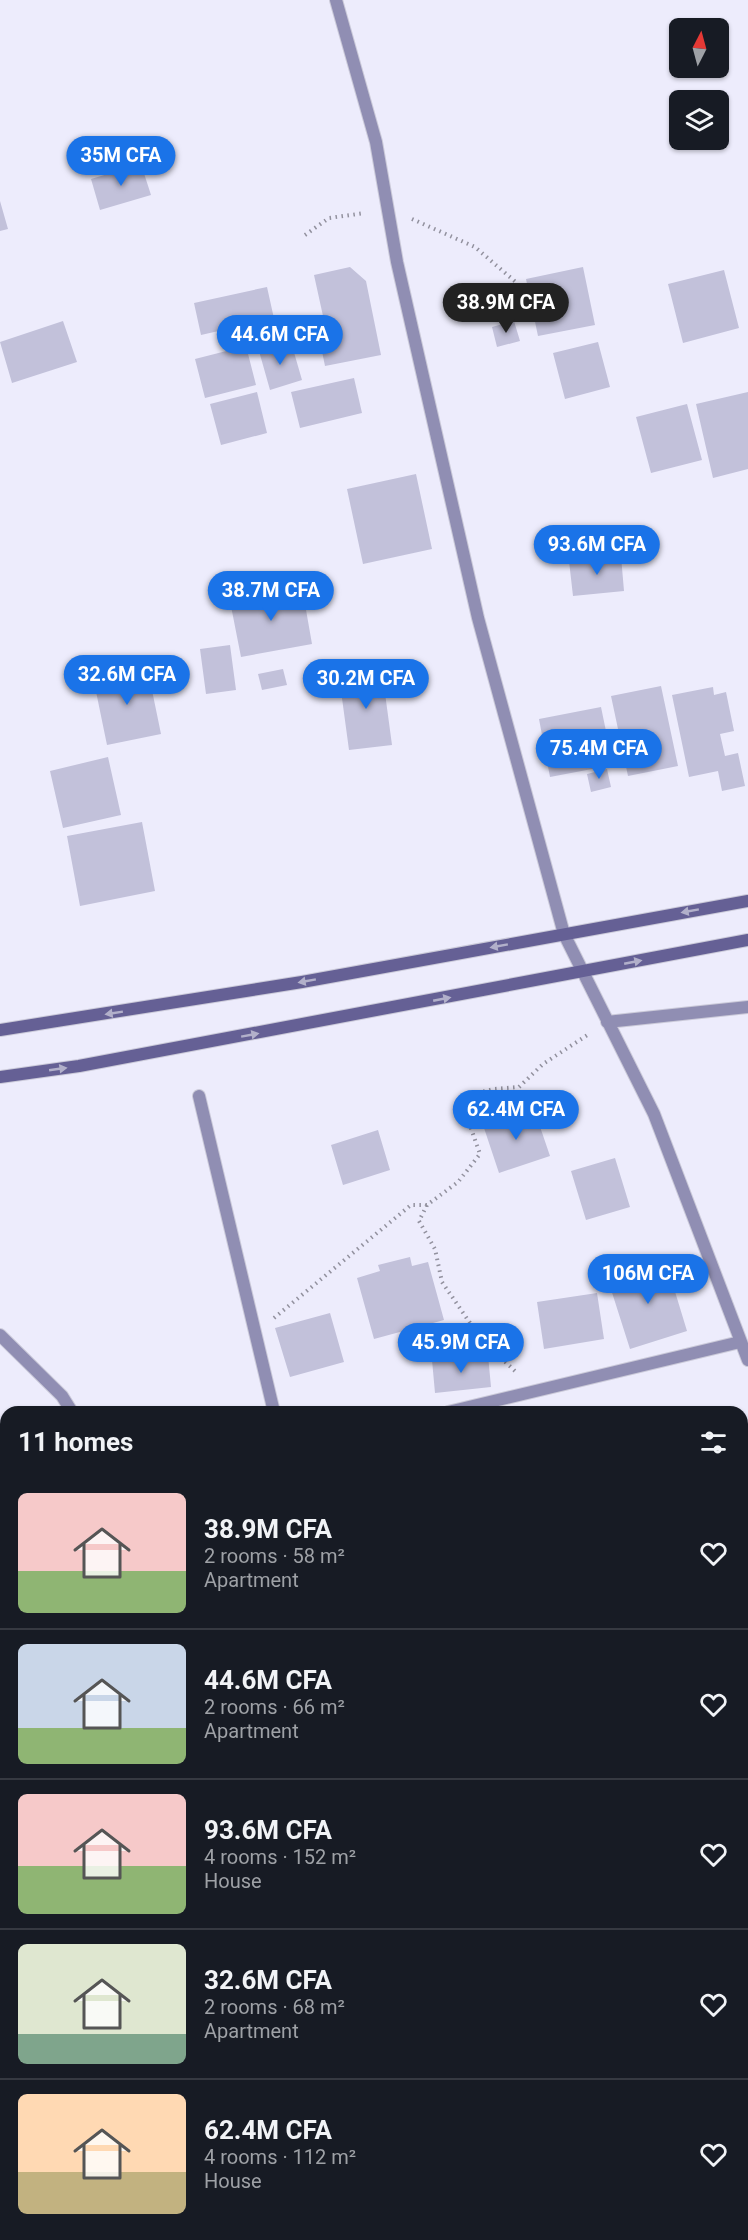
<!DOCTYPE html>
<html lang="en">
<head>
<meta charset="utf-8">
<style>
  :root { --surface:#171b24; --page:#20242c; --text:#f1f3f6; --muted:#9ea1a6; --line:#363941; --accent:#1a73e8 }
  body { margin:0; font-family:Roboto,sans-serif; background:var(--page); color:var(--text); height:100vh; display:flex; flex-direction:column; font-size:22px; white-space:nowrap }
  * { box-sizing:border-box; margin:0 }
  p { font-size:20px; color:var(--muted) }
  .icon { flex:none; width:33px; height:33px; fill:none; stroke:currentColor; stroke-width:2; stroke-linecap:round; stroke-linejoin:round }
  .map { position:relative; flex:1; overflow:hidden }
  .panel { position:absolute; left:0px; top:1406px; width:748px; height:836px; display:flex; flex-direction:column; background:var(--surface); border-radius:18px 18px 0 0; box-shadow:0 2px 4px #0004 }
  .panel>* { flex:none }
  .needle { width:39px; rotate:6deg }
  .fabs { position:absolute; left:669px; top:18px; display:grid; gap:12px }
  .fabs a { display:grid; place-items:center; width:60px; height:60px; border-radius:9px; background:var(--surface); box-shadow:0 2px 4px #0004; font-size:30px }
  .price { position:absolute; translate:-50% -51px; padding:0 14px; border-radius:21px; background:var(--accent); color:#fff; font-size:20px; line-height:39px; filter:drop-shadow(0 2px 3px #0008) }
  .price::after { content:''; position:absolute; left:50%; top:36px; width:18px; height:14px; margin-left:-9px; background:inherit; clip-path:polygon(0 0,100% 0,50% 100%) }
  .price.on { background:#222; color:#fff }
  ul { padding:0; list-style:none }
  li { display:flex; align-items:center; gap:18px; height:150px; padding:0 18px }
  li+li { border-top:2px solid var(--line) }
  li span { display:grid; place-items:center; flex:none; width:168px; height:120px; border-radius:9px; color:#555 }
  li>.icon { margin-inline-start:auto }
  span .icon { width:72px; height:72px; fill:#fffc; stroke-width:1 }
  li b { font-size:26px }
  h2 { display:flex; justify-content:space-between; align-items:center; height:72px; padding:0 18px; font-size:26px }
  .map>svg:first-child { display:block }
</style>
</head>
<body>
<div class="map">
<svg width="748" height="2240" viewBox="0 0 748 2240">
  <rect width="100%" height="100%" fill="#edecfc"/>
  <path fill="#c2c1da" d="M 141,164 L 151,195 L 100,210 L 91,179 Z
    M 0,201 L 8,229 L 0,231 Z
    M 350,267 L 366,281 L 381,355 L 325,366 L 315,317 L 323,316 L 314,275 Z
    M 583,267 L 595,325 L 538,336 L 526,279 Z
    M 724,270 L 739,328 L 683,343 L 668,284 Z
    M 267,287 L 277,332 L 238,340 L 236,327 L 201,335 L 194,303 Z
    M 63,321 L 77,362 L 12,383 L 0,342 Z
    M 514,321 L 520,341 L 497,347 L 492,327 Z
    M 291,342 L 302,380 L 270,390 L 259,351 Z
    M 598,342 L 610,387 L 565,399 L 553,353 Z
    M 246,346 L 256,385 L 205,398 L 195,359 Z
    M 354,378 L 362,413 L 300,428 L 291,392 Z
    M 257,392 L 267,433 L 221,445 L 210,404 Z
    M 748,392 L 748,469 L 713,478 L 696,404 Z
    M 687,404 L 702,460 L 651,473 L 636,417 Z
    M 416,474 L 432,549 L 363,564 L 347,489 Z
    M 621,556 L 624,591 L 573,596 L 569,561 Z
    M 302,587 L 312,644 L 241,657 L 230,601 Z
    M 230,645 L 236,690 L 206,694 L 200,649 Z
    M 147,666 L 161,734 L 107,745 L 93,677 Z
    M 283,669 L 287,685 L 262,690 L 258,674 Z
    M 382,671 L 392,745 L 349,750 L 339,676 Z
    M 661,686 L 678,766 L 628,776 L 611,696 Z
    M 713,687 L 714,695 L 726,692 L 734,731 L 720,734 L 725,756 L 738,753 L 745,786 L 722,791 L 718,771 L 689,777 L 672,695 Z
    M 601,707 L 613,765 L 550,777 L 539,719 Z
    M 108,757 L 121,815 L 63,828 L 50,771 Z
    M 607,769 L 611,787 L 591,792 L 587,774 Z
    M 142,822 L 155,891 L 80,906 L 67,836 Z
    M 534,1109 L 550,1156 L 499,1173 L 483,1125 Z
    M 378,1130 L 390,1170 L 343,1185 L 331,1145 Z
    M 615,1158 L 630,1207 L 586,1220 L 571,1171 Z
    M 410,1257 L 412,1266 L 428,1262 L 444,1320 L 374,1339 L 357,1278 L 380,1271 L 378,1265 Z
    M 666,1262 L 687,1331 L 630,1349 L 608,1280 Z
    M 597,1293 L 604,1339 L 544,1349 L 537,1302 Z
    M 330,1313 L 344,1362 L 290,1377 L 275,1328 Z
    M 488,1355 L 491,1387 L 435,1393 L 432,1360 Z
    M 6,1504 L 6,1603 L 0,1604 L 0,1506 Z
    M 748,1751 L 748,1786 L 742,1771 L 742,1752 Z
    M 743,1803 L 748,1824 L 742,1826 L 742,1803 Z
    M 6,1809 L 6,1872 L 0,1872 L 0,1810 Z
    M 748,2066 L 748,2116 L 742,2101 L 742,2068 Z
    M 6,2147 L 6,2169 L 0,2156 L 0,2150 Z
    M 18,2235 L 74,2235 L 76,2240 L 19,2240 Z"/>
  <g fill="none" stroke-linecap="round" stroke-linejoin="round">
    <g stroke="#cbcad9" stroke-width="14">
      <path id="street" d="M 336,0 L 376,142 L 397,262 L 478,618 L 564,934 L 654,1114 L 748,1360
        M 607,1022 L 748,1007
        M 199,1096 L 274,1412
        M 0,1335 L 62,1396 L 72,1412
        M 448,1412 L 740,1342
        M 742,1619 L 748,1617
        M 0,2072 L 6,2070
        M 742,2153 L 748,2151
        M 742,2169 L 748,2182
        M 560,2235 L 562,2240
        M 257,2240 L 276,2235"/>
    </g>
    <g stroke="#cbcad9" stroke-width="14">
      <path id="secondary" d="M 0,1030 L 302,982 L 748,901
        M 0,1077 L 79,1066 L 748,940"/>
    </g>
    <path stroke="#92919e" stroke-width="4" stroke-dasharray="1.5 4.5" stroke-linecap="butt" d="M 412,219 L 475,247 L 518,284
      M 305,235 L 329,218 L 365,213
      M 427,1205 L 419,1221 L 435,1249 L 442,1282 L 481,1339 L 516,1372
      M 274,1318 L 411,1205 L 427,1205 L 458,1182 L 480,1154 L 467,1117 L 468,1100 L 477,1093 L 494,1089 L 519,1087 L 543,1064 L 589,1034"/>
    <use href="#street" stroke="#908eb3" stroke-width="12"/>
    <use href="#secondary" stroke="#656095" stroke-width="12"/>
  </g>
  <defs><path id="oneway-solid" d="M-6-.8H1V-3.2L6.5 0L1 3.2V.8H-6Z" transform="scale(1.5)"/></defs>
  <g fill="#b2b0ca">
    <use href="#oneway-solid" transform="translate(690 911) rotate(170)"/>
    <use href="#oneway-solid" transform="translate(499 946) rotate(170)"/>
    <use href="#oneway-solid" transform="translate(633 962) rotate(-11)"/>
    <use href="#oneway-solid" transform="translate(307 981) rotate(170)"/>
    <use href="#oneway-solid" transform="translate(442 999) rotate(-11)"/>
    <use href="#oneway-solid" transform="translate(114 1013) rotate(171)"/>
    <use href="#oneway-solid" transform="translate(250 1035) rotate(-10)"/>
    <use href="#oneway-solid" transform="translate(58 1069) rotate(-8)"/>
  </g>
</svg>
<div class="fabs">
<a><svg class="needle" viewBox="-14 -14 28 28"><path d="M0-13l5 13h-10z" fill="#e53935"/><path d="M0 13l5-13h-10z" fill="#9ea1a6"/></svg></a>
<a><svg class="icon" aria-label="layers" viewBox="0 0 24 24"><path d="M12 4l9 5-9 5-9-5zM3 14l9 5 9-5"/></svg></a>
</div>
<b class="price" style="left:121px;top:187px">35M CFA</b>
<b class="price on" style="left:506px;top:334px">38.9M CFA</b>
<b class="price" style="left:280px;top:366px">44.6M CFA</b>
<b class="price" style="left:597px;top:576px">93.6M CFA</b>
<b class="price" style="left:271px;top:622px">38.7M CFA</b>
<b class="price" style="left:127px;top:706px">32.6M CFA</b>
<b class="price" style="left:366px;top:710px">30.2M CFA</b>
<b class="price" style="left:599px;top:780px">75.4M CFA</b>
<b class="price" style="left:516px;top:1141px">62.4M CFA</b>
<b class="price" style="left:648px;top:1305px">106M CFA</b>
<b class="price" style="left:461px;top:1374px">45.9M CFA</b>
<section class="panel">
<h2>11 homes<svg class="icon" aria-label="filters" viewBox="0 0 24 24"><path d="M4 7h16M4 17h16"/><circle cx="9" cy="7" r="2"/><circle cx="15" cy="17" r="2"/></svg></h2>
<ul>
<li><span style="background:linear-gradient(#f6c9c9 65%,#8fb573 0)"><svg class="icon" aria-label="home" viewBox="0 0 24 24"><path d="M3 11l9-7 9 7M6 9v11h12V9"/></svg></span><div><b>38.9M CFA</b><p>2 rooms · 58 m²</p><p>Apartment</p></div><svg class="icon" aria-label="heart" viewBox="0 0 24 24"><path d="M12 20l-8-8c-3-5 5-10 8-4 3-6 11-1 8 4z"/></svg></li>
<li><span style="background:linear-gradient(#c9d6e8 70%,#8fb573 0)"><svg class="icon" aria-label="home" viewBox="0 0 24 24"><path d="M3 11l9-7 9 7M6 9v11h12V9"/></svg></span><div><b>44.6M CFA</b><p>2 rooms · 66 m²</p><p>Apartment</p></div><svg class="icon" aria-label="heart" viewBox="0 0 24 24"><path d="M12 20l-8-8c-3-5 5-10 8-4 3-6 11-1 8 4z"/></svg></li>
<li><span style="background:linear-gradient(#f6c9c9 60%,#8fb573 0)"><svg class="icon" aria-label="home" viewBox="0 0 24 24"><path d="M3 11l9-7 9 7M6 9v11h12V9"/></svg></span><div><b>93.6M CFA</b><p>4 rooms · 152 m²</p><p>House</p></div><svg class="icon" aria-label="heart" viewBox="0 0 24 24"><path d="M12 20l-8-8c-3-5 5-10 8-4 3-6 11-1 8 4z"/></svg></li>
<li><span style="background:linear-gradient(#dfe7d0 75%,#7fa58c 0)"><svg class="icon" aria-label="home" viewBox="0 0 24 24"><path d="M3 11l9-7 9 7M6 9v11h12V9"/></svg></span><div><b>32.6M CFA</b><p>2 rooms · 68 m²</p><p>Apartment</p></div><svg class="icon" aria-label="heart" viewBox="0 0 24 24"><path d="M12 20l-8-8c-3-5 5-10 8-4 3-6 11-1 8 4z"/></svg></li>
<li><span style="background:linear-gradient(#ffd9b3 65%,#c2b280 0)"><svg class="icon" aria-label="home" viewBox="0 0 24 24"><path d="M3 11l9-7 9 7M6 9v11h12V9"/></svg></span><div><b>62.4M CFA</b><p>4 rooms · 112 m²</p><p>House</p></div><svg class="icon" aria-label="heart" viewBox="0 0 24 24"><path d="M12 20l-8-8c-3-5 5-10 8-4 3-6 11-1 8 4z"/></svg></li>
</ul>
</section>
</div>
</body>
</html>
